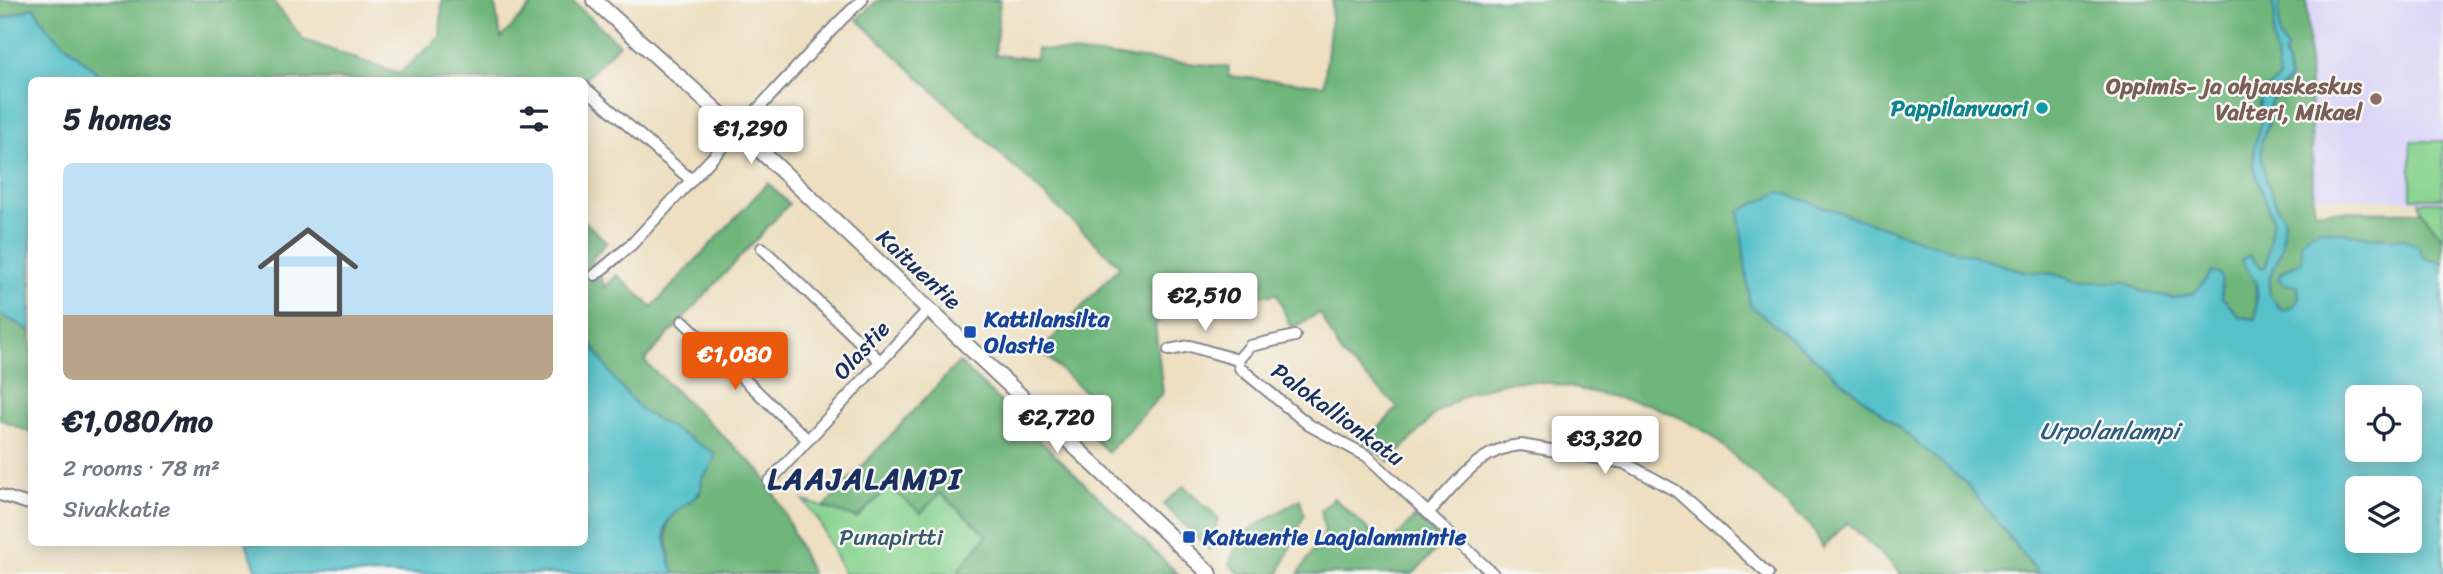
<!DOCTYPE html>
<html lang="en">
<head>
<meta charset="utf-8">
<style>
  :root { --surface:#fff; --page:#f6f6f7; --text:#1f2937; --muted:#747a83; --accent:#ea580c }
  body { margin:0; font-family:Sriracha,sans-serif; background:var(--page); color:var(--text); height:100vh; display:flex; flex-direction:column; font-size:26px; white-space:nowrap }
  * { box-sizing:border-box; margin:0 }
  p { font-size:23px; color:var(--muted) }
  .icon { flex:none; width:38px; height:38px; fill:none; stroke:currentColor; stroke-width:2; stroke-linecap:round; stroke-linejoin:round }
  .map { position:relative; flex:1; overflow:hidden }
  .sheet { position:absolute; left:28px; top:77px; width:560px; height:469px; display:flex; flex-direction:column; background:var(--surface); border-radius:10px; box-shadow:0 4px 18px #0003 }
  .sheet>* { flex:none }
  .buttons { position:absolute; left:2345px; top:385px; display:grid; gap:14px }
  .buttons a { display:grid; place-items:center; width:77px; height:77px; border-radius:10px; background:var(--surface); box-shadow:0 4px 18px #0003; font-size:35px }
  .price { position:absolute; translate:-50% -60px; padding:0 16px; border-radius:7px; background:#fff; color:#222; font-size:23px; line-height:46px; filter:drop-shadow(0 2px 4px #0008) }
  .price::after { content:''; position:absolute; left:50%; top:42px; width:21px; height:16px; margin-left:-10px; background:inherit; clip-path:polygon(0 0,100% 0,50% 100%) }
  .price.selected { background:var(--accent); color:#fff }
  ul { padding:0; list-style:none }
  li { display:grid; align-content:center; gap:14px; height:371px; padding:0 35px }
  li span { display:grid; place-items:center; height:217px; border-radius:10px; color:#555 }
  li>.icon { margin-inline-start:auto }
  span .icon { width:126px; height:126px; fill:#fffc; stroke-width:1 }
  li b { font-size:30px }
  h2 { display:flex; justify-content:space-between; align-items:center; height:84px; padding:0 35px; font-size:30px }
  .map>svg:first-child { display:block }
</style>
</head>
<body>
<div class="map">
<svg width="2443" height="574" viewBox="0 0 2443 574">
  <rect width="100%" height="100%" fill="#f6f6f2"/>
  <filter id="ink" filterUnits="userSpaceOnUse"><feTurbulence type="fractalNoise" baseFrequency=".0143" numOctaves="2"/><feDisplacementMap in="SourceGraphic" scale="14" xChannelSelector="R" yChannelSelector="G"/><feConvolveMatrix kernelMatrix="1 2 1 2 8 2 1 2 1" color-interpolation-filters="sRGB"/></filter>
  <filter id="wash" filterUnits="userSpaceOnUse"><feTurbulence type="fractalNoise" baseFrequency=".00686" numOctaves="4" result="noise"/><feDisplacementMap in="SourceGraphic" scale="28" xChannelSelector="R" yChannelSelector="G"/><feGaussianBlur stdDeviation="1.57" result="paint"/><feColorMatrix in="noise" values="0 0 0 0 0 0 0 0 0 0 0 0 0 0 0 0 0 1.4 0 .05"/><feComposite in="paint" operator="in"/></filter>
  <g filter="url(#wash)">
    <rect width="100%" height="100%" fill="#eddfbf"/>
    <path fill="#dbd6f7" d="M 2307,0 L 2443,0 L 2443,202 L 2312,197 Z"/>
    <path fill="#89d490" stroke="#528277" stroke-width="2" d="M 2411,141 L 2443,141 L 2443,198 L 2411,198 Z
      M 2419,202 L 2443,202 L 2443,239 L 2422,212 Z
      M 889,487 L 940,493 L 987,535 L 959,570 L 961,574 L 844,574 L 819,521 L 804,501 L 857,518 Z"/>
    <path fill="#6eb67a" stroke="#44726c" stroke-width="2" d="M 0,0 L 272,0 L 304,40 L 399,74 L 440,37 L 442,0 L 494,0 L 501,38 L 537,0 L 571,0 L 619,44 L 584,80 L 105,80 L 47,28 L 34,7 L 0,19 Z
      M 878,0 L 1000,0 L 995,55 L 1036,59 L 1037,49 L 1229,67 L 1228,76 L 1324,85 L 1333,0 L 2272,0 L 2275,17 L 2273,36 L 2279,78 L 2259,103 L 2261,122 L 2255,144 L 2254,165 L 2274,225 L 2266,266 C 2253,279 2256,301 2256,319 L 2240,317 L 2221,297 L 2220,275 L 2194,293 L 2174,298 L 2140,291 L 2125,282 L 2078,282 L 2054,274 L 2022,271 L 1927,242 L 1750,305 L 1966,483 L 2039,574 L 1899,574 L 1900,572 L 1847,522 L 1823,548 L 1813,528 L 1711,435 L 1681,418 L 1650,405 L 1550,383 L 1526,381 L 1507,382 L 1469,393 L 1436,413 L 1390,462 L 1365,443 L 1398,407 L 1342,355 L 1320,313 L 1291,328 L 1277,294 L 1206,303 L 1206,307 L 1167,312 L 1155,325 L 1163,393 L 1108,452 L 1072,418 L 1090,397 L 1041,351 L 1120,266 L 857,19 Z
      M 2279,0 L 2307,0 L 2314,211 L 2422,212 L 2443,239 L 2443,263 L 2424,258 L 2403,239 L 2369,237 L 2321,229 L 2302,261 L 2281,272 L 2298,285 L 2299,298 L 2293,307 L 2281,310 L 2269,293 L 2270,277 L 2282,249 L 2281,232 L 2284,222 L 2266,179 L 2262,161 L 2261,141 L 2269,124 L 2268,111 L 2271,101 L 2290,79 L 2283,43 L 2279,37 Z
      M 768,183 L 789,204 L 644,361 L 761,472 L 781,506 L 812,574 L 676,574 L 672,569 C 665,524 658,521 700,494 L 701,479 L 709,470 L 701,446 L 642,411 L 616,382 L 585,334 L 584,221 L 607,242 L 591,260 L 605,287 L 617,275 L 652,307 Z
      M 0,314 L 31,331 L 31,433 L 0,419 Z
      M 959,362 L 1178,574 L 961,574 L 959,570 L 987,535 L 940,493 L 921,513 L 889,487 L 857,518 L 824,507 Z
      M 1184,486 L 1218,518 L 1210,550 L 1163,504 Z
      M 1334,498 L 1387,547 L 1416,516 L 1443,542 L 1413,574 L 1298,574 L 1325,533 L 1321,510 Z
      M 1300,499 L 1304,515 L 1279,574 L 1240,574 L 1229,564 L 1244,533 Z"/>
    <path fill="#54c1c9" stroke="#387894" stroke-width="2" fill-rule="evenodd" d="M 2272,0 L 2279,0 L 2279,37 L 2287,49 L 2284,57 L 2287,60 L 2288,76 L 2290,78 L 2271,101 L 2268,111 L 2270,118 L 2261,141 L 2262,161 L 2266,179 L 2277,207 L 2284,216 L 2282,249 L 2270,277 L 2269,293 L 2281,310 L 2293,307 L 2299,298 L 2298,285 L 2284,284 L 2278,278 L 2281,273 L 2302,261 L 2301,242 L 2309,233 L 2321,229 L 2369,237 L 2403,239 L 2419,247 L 2424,258 L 2443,263 L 2443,574 L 2039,574 L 1966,483 L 1750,305 L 1739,211 L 1780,192 L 1927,242 L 2022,271 L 2054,274 L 2078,282 L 2125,282 L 2140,291 L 2174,298 L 2194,293 L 2212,272 L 2221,275 L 2222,297 L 2240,317 L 2256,319 L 2257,283 L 2241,261 L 2249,255 L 2262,268 L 2266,266 L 2273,218 L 2256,176 L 2254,165 L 2255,144 L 2261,122 L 2260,99 L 2262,93 L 2279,78 L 2273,36 L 2275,17 ZM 2410,397 L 2410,450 L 2357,450 L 2357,397 ZM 2410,488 L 2410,541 L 2357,541 L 2357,488 Z
      M 34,7 L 47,28 L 105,80 L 32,80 L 31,331 L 0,314 L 0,20 Z
      M 585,334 L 616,382 L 642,411 L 716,454 L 709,470 L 701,479 C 707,503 669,504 665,530 C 664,541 670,558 672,569 L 676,574 L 264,574 L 256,569 L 246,543 L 584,542 Z"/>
  </g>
  <g filter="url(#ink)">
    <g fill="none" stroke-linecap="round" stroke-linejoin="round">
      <g stroke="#84878e" stroke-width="14">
        <path id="minor" d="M 584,87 L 690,179
          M 762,248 L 880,361
          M 595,275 L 631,245 L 841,20 L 862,0
          M 683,321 L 808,440
          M 1295,336 L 1250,346 L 1238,360 L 1240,368 L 1309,425 L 1367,456 L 1493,574
          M 1169,350 L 1190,346 L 1238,360
          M 769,482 L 929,309
          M 0,495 L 32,505
          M 1429,512 C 1456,484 1479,448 1521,445 L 1625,463 L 1676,491 L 1768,574"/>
      </g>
      <g stroke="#84878e" stroke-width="18">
        <path id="tertiary" d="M 594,0 L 749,140 L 1210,574"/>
      </g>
      <use href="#minor" stroke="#fff" stroke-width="10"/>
      <use href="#tertiary" stroke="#fff" stroke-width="14"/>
    </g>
  </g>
  <circle fill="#8d6e63" stroke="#f6f6f2" stroke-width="2.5" cx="2376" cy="99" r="7"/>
  <circle fill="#0f9aa8" stroke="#f6f6f2" stroke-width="2.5" cx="2042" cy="108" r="7"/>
  <g fill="#1a4fb4" stroke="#f6f6f2" stroke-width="2.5">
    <rect x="963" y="325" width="14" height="14" rx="3.5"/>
    <rect x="1182" y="530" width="14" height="14" rx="3.5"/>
  </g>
  <g text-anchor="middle" stroke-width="5" stroke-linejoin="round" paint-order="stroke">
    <g font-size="23" font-weight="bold" fill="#785e54" stroke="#f6f6f2" text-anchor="end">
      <text x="2362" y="94">Oppimis- ja ohjauskeskus<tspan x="2362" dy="26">Valteri, Mikael</tspan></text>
    </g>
    <g font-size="23" font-weight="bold" fill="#0d838f" stroke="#f6f6f2" text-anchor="end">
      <text x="2028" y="116">Pappilanvuori</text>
    </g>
    <g font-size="23" fill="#1b2f5e" stroke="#f6f6f2">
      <text transform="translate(919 269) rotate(43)" y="8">Kaituentie</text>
      <text transform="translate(861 350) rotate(-47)" y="8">Olastie</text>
      <text transform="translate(1338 414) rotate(36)" y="8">Palokallionkatu</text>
    </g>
    <g font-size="23" font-weight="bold" fill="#164399" stroke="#f6f6f2" text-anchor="start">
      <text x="984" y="327">Kattilansilta<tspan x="984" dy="26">Olastie</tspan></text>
      <text x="1203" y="545">Kaituentie Laajalammintie</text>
    </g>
    <g font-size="23" fill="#36586a" stroke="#f6f6f2">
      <text x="891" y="545">Punapirtti</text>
    </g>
    <g font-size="24" font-style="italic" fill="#2c5b7e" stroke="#f6f6f2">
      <text x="2109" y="439">Urpolanlampi</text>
    </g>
    <g font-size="30" font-weight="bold" letter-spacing="2" fill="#1b2f5e" stroke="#f6f6f2">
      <text x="865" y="489">LAAJALAMPI</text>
    </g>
  </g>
</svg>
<div class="buttons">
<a><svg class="icon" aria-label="locate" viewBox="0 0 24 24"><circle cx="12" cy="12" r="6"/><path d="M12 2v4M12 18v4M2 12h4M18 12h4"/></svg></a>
<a><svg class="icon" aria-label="layers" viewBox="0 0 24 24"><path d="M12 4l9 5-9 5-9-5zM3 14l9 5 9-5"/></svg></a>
</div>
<b class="price" style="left:751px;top:166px">€1,290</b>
<b class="price" style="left:1205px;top:333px">€2,510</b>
<b class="price selected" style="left:735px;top:392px">€1,080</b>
<b class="price" style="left:1057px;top:455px">€2,720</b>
<b class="price" style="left:1605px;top:476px">€3,320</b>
<section class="sheet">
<h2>5 homes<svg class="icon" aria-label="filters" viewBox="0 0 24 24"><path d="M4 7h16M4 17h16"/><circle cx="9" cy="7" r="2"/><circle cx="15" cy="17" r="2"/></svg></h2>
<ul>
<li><span style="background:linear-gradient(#bfe0f5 70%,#b9a48a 0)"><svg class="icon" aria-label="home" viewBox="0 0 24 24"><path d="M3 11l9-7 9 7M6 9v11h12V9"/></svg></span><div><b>€1,080/mo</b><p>2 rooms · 78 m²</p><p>Sivakkatie</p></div></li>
</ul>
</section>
</div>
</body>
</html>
